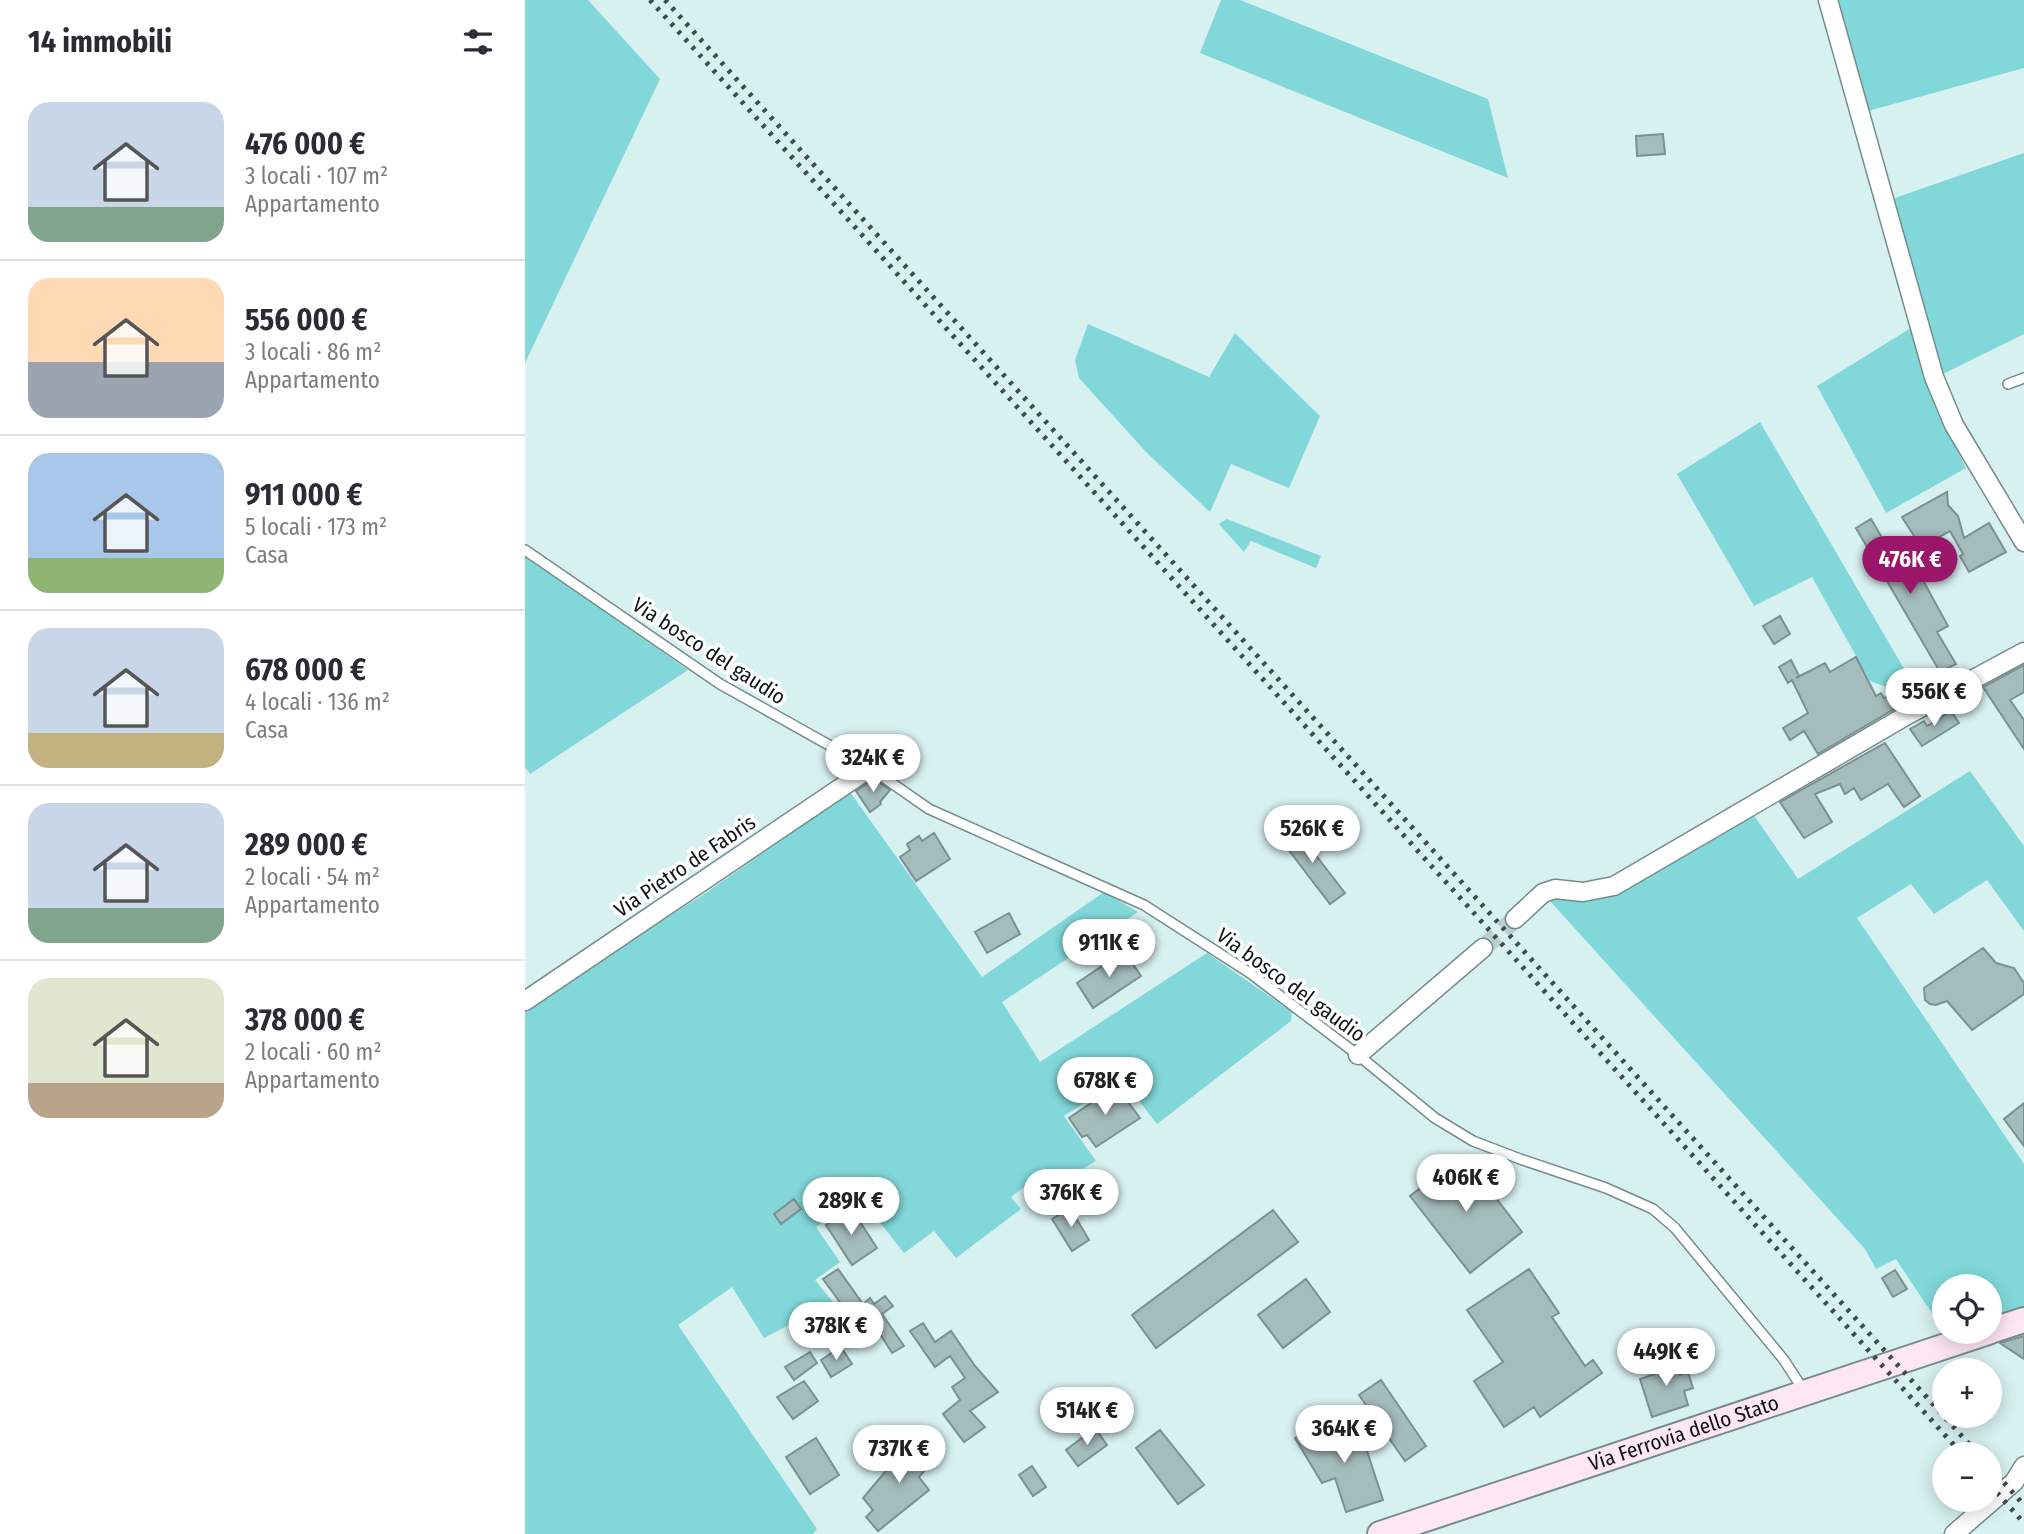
<!DOCTYPE html>
<html lang="it">
<head>
<meta charset="utf-8">
<style>
  :root { --surface:#fff; --page:#f2f2f3; --text:#2b2b33; --muted:#7c7c81; --line:#e1e1e2; --accent:#9a166a }
  body { margin:0; font-family:"Fira Sans Condensed",sans-serif; background:var(--page); color:var(--text); height:100vh; display:flex; flex-direction:column; font-size:26px; white-space:nowrap }
  * { box-sizing:border-box; margin:0 }
  p { font-size:23px; color:var(--muted) }
  .icon { flex:none; width:38px; height:38px; fill:none; stroke:currentColor; stroke-width:2; stroke-linecap:round; stroke-linejoin:round }
  .map { position:relative; flex:1; overflow:hidden }
  .side { display:flex; flex-direction:column; background:var(--surface); width:525px }
  .side>* { flex:none }
  .tools { position:absolute; left:1407px; top:1274px; display:grid; gap:14px }
  .tools a { display:grid; place-items:center; width:70px; height:70px; border-radius:50%; background:var(--surface); box-shadow:0 4px 18px #0003; font-size:35px }
  .price { position:absolute; translate:-50% -60px; padding:0 16px; border-radius:24px; background:#fff; color:#222; font-size:23px; line-height:46px; filter:drop-shadow(0 2px 4px #0008) }
  .price::after { content:''; position:absolute; left:50%; top:42px; width:21px; height:16px; margin-left:-10px; background:inherit; clip-path:polygon(0 0,100% 0,50% 100%) }
  .price.selected { background:var(--accent); color:#fff }
  ul { padding:0; list-style:none }
  li { display:flex; align-items:center; gap:21px; height:175px; padding:0 28px }
  li+li { border-top:2px solid var(--line) }
  li span { display:grid; place-items:center; flex:none; width:196px; height:140px; border-radius:21px; color:#555 }
  li>.icon { margin-inline-start:auto }
  span .icon { width:84px; height:84px; fill:#fffc; stroke-width:1 }
  li b { font-size:30px }
  h2 { display:flex; justify-content:space-between; align-items:center; height:84px; padding:0 28px; font-size:30px }
  main { display:flex; flex:1; min-height:0 }
  .map>svg:first-child { display:block }
</style>
</head>
<body>
<main>
<section class="side">
<h2>14 immobili<svg class="icon" aria-label="filters" viewBox="0 0 24 24"><path d="M4 7h16M4 17h16"/><circle cx="9" cy="7" r="2"/><circle cx="15" cy="17" r="2"/></svg></h2>
<ul>
<li><span style="background:linear-gradient(#c9d6e8 75%,#7fa58c 0)"><svg class="icon" aria-label="home" viewBox="0 0 24 24"><path d="M3 11l9-7 9 7M6 9v11h12V9"/></svg></span><div><b>476 000 €</b><p>3 locali · 107 m²</p><p>Appartamento</p></div></li>
<li><span style="background:linear-gradient(#ffd9b3 60%,#9aa5b1 0)"><svg class="icon" aria-label="home" viewBox="0 0 24 24"><path d="M3 11l9-7 9 7M6 9v11h12V9"/></svg></span><div><b>556 000 €</b><p>3 locali · 86 m²</p><p>Appartamento</p></div></li>
<li><span style="background:linear-gradient(#a9c7e8 75%,#8fb573 0)"><svg class="icon" aria-label="home" viewBox="0 0 24 24"><path d="M3 11l9-7 9 7M6 9v11h12V9"/></svg></span><div><b>911 000 €</b><p>5 locali · 173 m²</p><p>Casa</p></div></li>
<li><span style="background:linear-gradient(#c9d6e8 75%,#c2b280 0)"><svg class="icon" aria-label="home" viewBox="0 0 24 24"><path d="M3 11l9-7 9 7M6 9v11h12V9"/></svg></span><div><b>678 000 €</b><p>4 locali · 136 m²</p><p>Casa</p></div></li>
<li><span style="background:linear-gradient(#c9d6e8 75%,#7fa58c 0)"><svg class="icon" aria-label="home" viewBox="0 0 24 24"><path d="M3 11l9-7 9 7M6 9v11h12V9"/></svg></span><div><b>289 000 €</b><p>2 locali · 54 m²</p><p>Appartamento</p></div></li>
<li><span style="background:linear-gradient(#dfe7d0 75%,#b9a48a 0)"><svg class="icon" aria-label="home" viewBox="0 0 24 24"><path d="M3 11l9-7 9 7M6 9v11h12V9"/></svg></span><div><b>378 000 €</b><p>2 locali · 60 m²</p><p>Appartamento</p></div></li>
</ul>
</section>
<div class="map">
<svg width="1499" height="1534" viewBox="0 0 1499 1534">
  <rect width="100%" height="100%" fill="#d7f0f0"/>
  <path fill="#82d8d9" d="M 0,0 L 63,0 L 135,79 L 0,363 Z
    M 696,0 L 715,0 L 963,99 L 983,178 L 675,53 Z
    M 1310,0 L 1499,0 L 1499,68 L 1343,111 Z
    M 1499,153 L 1499,334 L 1416,375 L 1367,199 Z
    M 563,324 L 684,377 L 710,333 L 795,416 L 764,488 L 706,464 L 685,512 L 622,453 L 554,378 L 550,360 Z
    M 1386,328 C 1401,376 1418,423 1441,468 L 1361,513 L 1292,386 Z
    M 1235,422 L 1399,703 L 1386,705 L 1367,689 L 1345,681 L 1287,577 L 1229,606 L 1152,474 Z
    M 702,519 L 796,556 L 791,568 L 726,541 L 719,552 L 694,524 Z
    M 0,555 L 163,670 L 5,774 L 0,767 Z
    M 1445,771 L 1499,846 L 1499,931 L 1462,880 L 1409,914 L 1386,884 L 1332,918 L 1499,1164 L 1499,1309 L 1465,1321 L 1465,1286 L 1419,1286 L 1419,1332 L 1435,1332 L 1422,1336 L 1371,1259 L 1351,1269 L 1340,1249 L 1025,901 L 1032,899 L 1062,902 L 1078,898 L 1226,811 L 1273,879 Z
    M 325,792 L 457,977 L 579,892 L 613,912 L 477,1002 L 515,1062 L 682,953 L 767,1012 L 766,1021 L 632,1124 L 597,1079 L 539,1116 L 571,1161 L 528,1186 L 517,1173 L 486,1197 L 496,1209 L 431,1258 L 409,1231 L 379,1253 L 334,1196 L 291,1227 L 315,1262 L 290,1280 L 308,1302 L 239,1338 L 207,1287 L 153,1325 L 292,1529 L 288,1534 L 0,1534 L 0,1008 L 66,964 L 178,895 Z"/>
  <path fill="#a5bcbc" stroke="#7a9191" stroke-width="2" d="M 1138,134 L 1140,154 L 1112,156 L 1111,136 Z
    M 1422,492 L 1423,505 L 1433,516 L 1439,538 L 1464,523 L 1481,552 L 1444,572 L 1435,556 L 1438,554 L 1425,531 L 1396,547 L 1377,517 Z
    M 1346,519 L 1374,567 L 1387,560 L 1423,626 L 1412,632 L 1431,664 L 1415,672 L 1331,528 Z
    M 1255,616 L 1265,634 L 1249,644 L 1238,626 Z
    M 1331,657 L 1351,696 L 1356,693 L 1359,698 L 1363,697 L 1369,709 L 1293,754 L 1279,731 L 1265,740 L 1258,728 L 1283,713 L 1267,680 L 1263,683 L 1254,667 L 1266,660 L 1274,676 L 1271,678 L 1300,663 L 1305,672 Z
    M 1499,665 L 1499,692 L 1485,700 L 1499,720 L 1499,749 L 1458,687 Z
    M 1426,711 L 1434,723 L 1397,746 L 1385,729 L 1399,721 L 1402,726 Z
    M 1360,743 L 1395,796 L 1379,807 L 1363,784 L 1336,800 L 1329,788 L 1320,794 L 1315,784 L 1290,794 L 1307,822 L 1279,838 L 1255,802 Z
    M 349,779 L 365,790 L 355,802 L 356,804 L 345,812 L 331,791 Z
    M 769,827 L 820,893 L 805,904 L 753,836 Z
    M 409,833 L 425,859 L 391,881 L 375,857 L 385,850 L 382,844 L 394,836 L 397,841 Z
    M 484,913 L 495,934 L 462,953 L 450,932 Z
    M 1458,948 L 1471,963 L 1489,968 L 1499,983 L 1499,994 L 1447,1030 L 1422,1001 L 1411,1005 L 1405,1004 L 1400,1000 L 1399,988 Z
    M 599,951 L 616,976 L 568,1008 L 552,983 Z
    M 591,1086 L 615,1118 L 571,1147 L 562,1135 L 557,1137 L 544,1118 Z
    M 1499,1103 L 1499,1146 L 1479,1119 Z
    M 938,1155 L 997,1232 L 945,1273 L 885,1196 Z
    M 269,1199 L 276,1209 L 256,1224 L 249,1214 Z
    M 326,1208 L 352,1248 L 327,1265 L 301,1225 Z
    M 545,1208 L 564,1240 L 547,1251 L 527,1219 Z
    M 748,1210 L 773,1242 L 631,1348 L 607,1315 Z
    M 313,1269 L 338,1304 L 345,1298 L 349,1304 L 360,1296 L 368,1306 L 357,1314 L 379,1346 L 367,1353 L 345,1318 L 310,1343 L 302,1333 L 325,1316 L 298,1279 Z
    M 1004,1269 L 1034,1313 L 1027,1317 L 1060,1366 L 1068,1360 L 1077,1373 L 1015,1417 L 1009,1407 L 979,1427 L 949,1381 L 978,1362 L 942,1310 Z
    M 1370,1270 L 1382,1289 L 1368,1297 L 1357,1278 Z
    M 781,1279 L 805,1312 L 758,1348 L 733,1315 Z
    M 398,1323 L 410,1342 L 426,1331 L 450,1366 L 473,1392 L 445,1411 L 460,1427 L 439,1442 L 418,1414 L 435,1400 L 427,1387 L 440,1378 L 425,1356 L 410,1367 L 385,1331 Z
    M 1499,1336 L 1499,1359 L 1475,1343 Z
    M 316,1347 L 327,1364 L 306,1377 L 296,1360 Z
    M 285,1352 L 292,1363 L 269,1380 L 260,1367 Z
    M 1150,1357 L 1155,1375 L 1163,1372 L 1168,1388 L 1159,1391 L 1163,1405 L 1127,1417 L 1115,1379 L 1135,1372 L 1132,1363 Z
    M 856,1380 L 901,1446 L 880,1461 L 834,1395 Z
    M 279,1381 L 293,1401 L 268,1419 L 252,1397 Z
    M 822,1420 L 842,1451 L 858,1500 L 821,1512 L 810,1478 L 797,1483 L 770,1438 L 782,1431 L 787,1443 Z
    M 570,1428 L 582,1445 L 553,1466 L 541,1450 Z
    M 635,1430 L 679,1485 L 653,1504 L 611,1448 Z
    M 291,1438 L 314,1475 L 285,1494 L 261,1457 Z
    M 387,1440 L 398,1452 L 404,1446 L 413,1455 L 394,1477 L 404,1490 L 353,1531 L 341,1517 L 348,1510 L 338,1498 Z
    M 507,1466 L 521,1487 L 508,1496 L 494,1475 Z"/>
  <g fill="none" stroke-linecap="round" stroke-linejoin="round">
    <path stroke="#b9cfcf" stroke-width="18" stroke-dasharray="18 9" stroke-linecap="butt" d="M 958,948 L 990,919"/>
    <g stroke="#768c8c" stroke-width="12">
      <path id="lane" d="M 1483,384 L 1499,378
        M 0,550 L 195,684 L 345,768 L 404,809 L 619,905 L 725,973 L 833,1055 L 910,1118 L 948,1141 L 995,1159 L 1081,1188 L 1128,1209 L 1150,1228 L 1259,1360 L 1279,1391"/>
    </g>
    <g stroke="#768c8c" stroke-width="21">
      <path id="street" d="M 1303,0 L 1409,377 L 1429,425 L 1499,542
        M 990,919 L 1018,893 L 1030,889 L 1058,892 L 1089,886 L 1384,714 L 1499,652
        M 0,1001 L 345,768
        M 833,1055 L 958,948
        M 1429,1534 L 1489,1482 L 1499,1466"/>
    </g>
    <g stroke="#768c8c" stroke-width="28">
      <g id="secondary">
        <path d="M 1465,1331 L 1499,1320"/>
        <path id="s1" d="M 855,1534 L 1463,1332"/>
      </g>
    </g>
    <use href="#lane" stroke="#fff" stroke-width="9"/>
    <use href="#street" stroke="#fff" stroke-width="18"/>
    <use href="#secondary" stroke="#fee6f2" stroke-width="24"/>
    <path stroke="#3f4c4c" stroke-width="5" stroke-dasharray="3.5 7" stroke-linecap="butt" d="M 125,0 L 1437,1454
      M 140,0 L 1453,1454
      M 1465,1467 L 1499,1505
      M 1465,1485 L 1499,1523"/>
  </g>
  <g text-anchor="middle" stroke-width="7" stroke-linejoin="round" paint-order="stroke">
    <g font-size="21" fill="#0c1414" stroke="#fff">
      <text transform="translate(184 651) rotate(33)" y="7">Via bosco del gaudio</text>
      <text transform="translate(160 866) rotate(-34)" y="7">Via Pietro de Fabris</text>
      <text transform="translate(766 985) rotate(36)" y="7">Via bosco del gaudio</text>
      <text dy="7" stroke="none"><textPath href="#s1" startOffset="320">Via Ferrovia dello Stato</textPath></text>
    </g>
  </g>
</svg>
<div class="tools">
<a><svg class="icon" aria-label="locate" viewBox="0 0 24 24"><circle cx="12" cy="12" r="6"/><path d="M12 2v4M12 18v4M2 12h4M18 12h4"/></svg></a>
<a>+</a>
<a>−</a>
</div>
<b class="price selected" style="left:1385px;top:596px">476K €</b>
<b class="price" style="left:1409px;top:728px">556K €</b>
<b class="price" style="left:348px;top:794px">324K €</b>
<b class="price" style="left:787px;top:865px">526K €</b>
<b class="price" style="left:584px;top:979px">911K €</b>
<b class="price" style="left:580px;top:1117px">678K €</b>
<b class="price" style="left:941px;top:1214px">406K €</b>
<b class="price" style="left:546px;top:1229px">376K €</b>
<b class="price" style="left:326px;top:1237px">289K €</b>
<b class="price" style="left:311px;top:1362px">378K €</b>
<b class="price" style="left:1141px;top:1388px">449K €</b>
<b class="price" style="left:562px;top:1447px">514K €</b>
<b class="price" style="left:819px;top:1465px">364K €</b>
<b class="price" style="left:374px;top:1485px">737K €</b>
</div>
</main>
</body>
</html>
